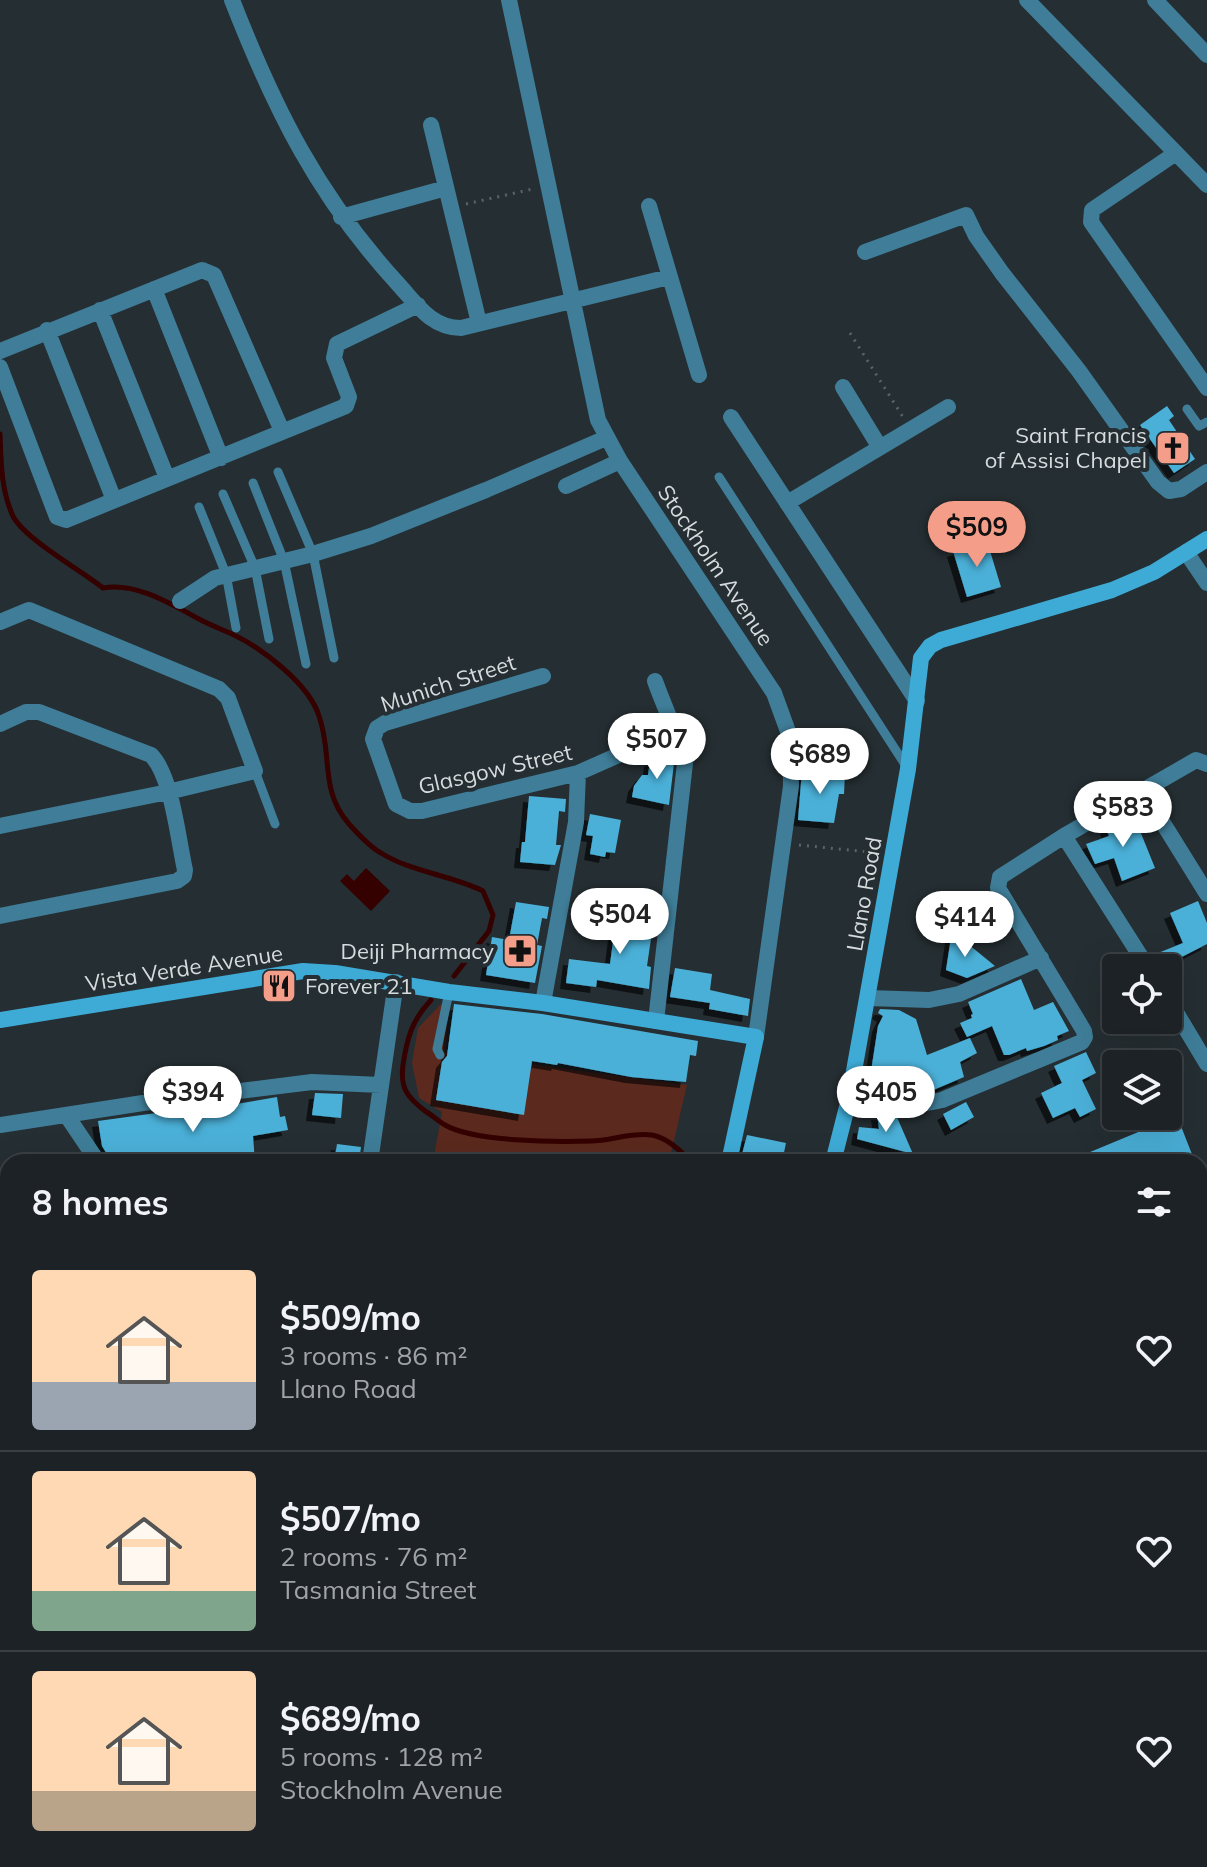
<!DOCTYPE html>
<html lang="en">
<head>
<meta charset="utf-8">
<style>
  :root { --surface:#1c2226; --page:#252a2e; --text:#f1f3f6; --muted:#a0a4a7; --line:#3a3f43; --accent:#f49e8a }
  body { margin:0; font-family:Mulish,sans-serif; background:var(--page); color:var(--text); height:100vh; display:flex; flex-direction:column; font-size:30px; white-space:nowrap }
  * { box-sizing:border-box; margin:0 }
  p { font-size:26px; color:var(--muted) }
  .icon { flex:none; width:44px; height:44px; fill:none; stroke:currentColor; stroke-width:2; stroke-linecap:round; stroke-linejoin:round }
  .map { position:relative; flex:1; overflow:hidden }
  .details { position:absolute; left:0px; top:1154px; width:1208px; height:714px; display:flex; flex-direction:column; background:var(--surface); border-radius:24px 24px 0 0; box-shadow:0 8px 32px #0002,0 0 0 2px var(--line) }
  .details>* { flex:none }
  .controls { position:absolute; left:1102px; top:954px; display:grid; gap:16px }
  .controls a { display:grid; place-items:center; width:80px; height:80px; border-radius:8px; background:var(--surface); box-shadow:0 8px 32px #0002,0 0 0 2px var(--line); font-size:40px }
  .price { position:absolute; translate:-50% -68px; padding:0 18px; border-radius:28px; background:#fff; color:#222; font-size:26px; line-height:52px; filter:drop-shadow(0 2px 4px #0008) }
  .price::after { content:''; position:absolute; left:50%; top:48px; width:24px; height:18px; margin-left:-12px; background:inherit; clip-path:polygon(0 0,100% 0,50% 100%) }
  .price.selected { background:var(--accent); color:#111 }
  ul { padding:0; list-style:none }
  li { display:flex; align-items:center; gap:24px; height:200px; padding:0 32px }
  li+li { border-top:2px solid var(--line) }
  li span { display:grid; place-items:center; flex:none; width:224px; height:160px; border-radius:8px; color:#555 }
  li>.icon { margin-inline-start:auto }
  span .icon { width:96px; height:96px; fill:#fffc; stroke-width:1 }
  li b { font-size:34px }
  h2 { display:flex; justify-content:space-between; align-items:center; height:96px; padding:0 32px; font-size:34px }
  .map>svg:first-child { display:block }
</style>
</head>
<body>
<div class="map">
<svg width="1207" height="1867" viewBox="0 0 1207 1867">
  <defs>
    <filter id="shadow"><feDropShadow dx="-6" dy="6" stdDeviation="0" flood-color="#0009"/></filter>
  </defs>
  <rect width="100%" height="100%" fill="#252e32"/>
  <path fill="#5b291e" d="M 441,1004 L 449,1006 L 445,1053 L 687,1085 L 669,1162 L 433,1162 L 442,1112 L 419,1098 L 412,1063 L 418,1028 Z"/>
  <path fill="#340000" d="M 366,868 L 390,891 L 371,911 L 340,881 L 347,874 L 354,881 Z"/>
  <g fill="none" stroke-linecap="round" stroke-linejoin="round">
    <path stroke="#340000" stroke-width="5" d="M 0,434 C 1,462 1,488 12,514 C 21,537 82,571 103,588 C 136,582 171,604 199,619 C 210,625 221,629 232,634 C 262,648 309,684 319,716 C 333,755 319,790 349,824 C 358,834 370,847 381,853 C 411,872 451,875 483,891 L 493,915 L 489,931 L 454,976
      M 431,1000 C 412,1020 407,1038 403,1065 C 400,1088 407,1097 425,1111 C 432,1115 438,1121 445,1125 C 474,1142 556,1142 591,1141 C 611,1141 631,1132 652,1135 C 668,1138 680,1151 692,1162
      M 245,1867 L 252,1860
      M 887,1867 L 888,1860"/>
    <path stroke="#340000" stroke-width="28" d="M 0,1577 L 8,1580
      M 460,1860 L 478,1867"/>
  </g>
  <path fill="#4cb0d8" filter="url(#shadow)" d="M 1167,406 L 1174,416 L 1169,420 L 1195,459 L 1174,473 L 1140,425 Z
    M 987,541 L 1001,587 L 967,597 L 953,551 Z
    M 665,751 L 671,754 L 674,763 L 669,805 L 632,797 L 634,786 L 642,775 L 648,775 L 650,761 Z
    M 802,770 L 845,773 L 844,794 L 839,794 L 834,823 L 798,820 Z
    M 529,796 L 566,799 L 565,812 L 559,811 L 556,845 L 561,845 L 555,865 L 520,862 L 522,842 L 525,842 Z
    M 590,814 L 621,820 L 615,853 L 606,852 L 605,857 L 590,854 L 593,836 L 586,835 Z
    M 1134,816 L 1155,868 L 1122,881 L 1114,858 L 1095,864 L 1086,844 L 1109,836 L 1106,828 Z
    M 1198,901 L 1207,923 L 1207,944 L 1164,966 L 1158,953 L 1183,943 L 1170,913 Z
    M 516,902 L 549,907 L 547,919 L 542,918 L 537,945 L 542,946 L 535,983 L 486,975 L 492,937 L 509,940 Z
    M 617,912 L 654,918 L 647,966 L 651,967 L 649,989 L 597,980 L 596,987 L 566,983 L 569,959 L 610,964 Z
    M 952,931 L 995,966 L 967,978 L 946,970 Z
    M 675,968 L 712,974 L 710,990 L 750,999 L 748,1016 L 709,1009 L 710,1003 L 670,997 Z
    M 1021,979 L 1034,1010 L 1053,1002 L 1069,1031 L 1057,1036 L 1058,1040 L 1044,1046 L 1027,1051 L 1026,1048 L 1009,1055 L 1004,1055 L 992,1026 L 967,1037 L 960,1023 L 972,1018 L 971,1015 L 973,1014 L 968,1002 Z
    M 454,1004 L 542,1014 L 698,1041 L 696,1056 L 690,1055 L 686,1082 L 631,1077 L 558,1063 L 557,1065 L 532,1061 L 524,1115 L 436,1100 L 442,1062 L 447,1056 Z
    M 880,1009 L 899,1010 L 916,1019 L 927,1055 L 970,1038 L 977,1053 L 960,1062 L 964,1077 L 931,1091 L 907,1094 L 896,1093 L 898,1082 L 870,1078 L 878,1026 L 883,1016 L 878,1013 Z
    M 1086,1052 L 1096,1073 L 1082,1080 L 1096,1109 L 1080,1117 L 1075,1108 L 1053,1118 L 1041,1093 L 1062,1083 L 1054,1066 Z
    M 315,1093 L 343,1094 L 341,1118 L 312,1115 Z
    M 277,1097 L 280,1117 L 285,1116 L 288,1130 L 253,1136 L 255,1162 L 169,1162 L 164,1152 L 149,1162 L 112,1162 L 102,1146 L 98,1121 L 200,1107 L 201,1110 Z
    M 966,1102 L 974,1117 L 951,1130 L 943,1114 Z
    M 877,1114 L 896,1115 L 913,1154 L 857,1139 L 859,1127 L 879,1129 Z
    M 1177,1116 L 1195,1162 L 1066,1162 Z
    M 747,1135 L 786,1143 L 782,1162 L 762,1156 L 761,1162 L 740,1162 Z
    M 337,1144 L 361,1147 L 359,1162 L 334,1162 Z"/>
  <g fill="none" stroke-linecap="round" stroke-linejoin="round">
    <path stroke="#5b6367" stroke-width="3" stroke-dasharray="2 6" stroke-linecap="butt" d="M 466,204 L 533,189
      M 850,333 L 903,417
      M 799,845 L 879,853"/>
    <path stroke="#3f7d98" stroke-width="9" d="M 1187,409 L 1199,426 L 1207,422
      M 278,472 L 313,554 L 334,658
      M 719,477 L 906,766
      M 253,483 L 284,561 L 306,664
      M 223,494 L 255,568 L 269,639
      M 199,507 L 226,574 L 236,628
      M 255,771 L 275,824
      M 440,1055 L 437,1049 L 449,992
      M 0,1297 L 8,1293
      M 1200,1329 L 1207,1327
      M 993,1860 L 993,1867"/>
    <path stroke="#3f7d98" stroke-width="16" d="M 232,0 C 275,110 318,197 399,285 C 417,305 432,328 461,328 L 669,277
      M 509,0 L 598,420 L 620,461 L 774,693 L 790,737 L 791,786 L 756,1037
      M 1027,0 L 1207,185
      M 1155,0 L 1207,55
      M 431,125 L 479,323
      M 1176,153 L 1092,210 L 1091,222 L 1207,388
      M 649,206 L 699,375
      M 341,217 L 446,188
      M 865,252 L 966,215 L 976,236 L 1002,273 L 1079,371 L 1158,482 L 1169,491 L 1181,489 L 1207,472
      M 154,289 L 221,458
      M 100,310 L 167,478
      M 47,330 L 114,500
      M 0,351 L 202,270 L 214,275 L 282,431
      M 0,367 L 57,517 L 66,520 L 346,406 L 349,397 L 334,358 L 337,344 L 418,305
      M 843,387 L 879,446
      M 731,417 L 917,701
      M 566,486 L 620,461
      M 787,503 L 948,407
      M 1186,552 L 1207,583
      M 180,601 L 215,578 L 313,554 L 371,536 L 486,490 L 606,438
      M 0,622 L 29,610 L 219,689 L 228,698 L 255,771 L 168,792 L 0,826
      M 543,676 L 385,723 L 377,728 L 373,739 L 396,804 L 410,811 L 422,811 L 578,773 L 623,753
      M 655,681 C 665,709 678,735 685,763 L 656,1021
      M 0,724 L 26,712 L 39,712 L 151,755 C 172,776 178,839 185,870 L 184,876 L 177,881 L 0,916
      M 1143,791 L 1207,894
      M 1064,836 L 1148,968
      M 868,998 L 929,1000 L 959,994 L 1041,958
      M 1168,999 L 1207,1064
      M 543,1003 L 576,822 L 578,773
      M 849,1099 C 882,1104 909,1108 942,1100 L 1082,1042 L 1085,1037 L 1084,1031 L 998,888 L 1000,877 L 1064,836 L 1196,760 L 1207,764
      M 67,1116 L 98,1162
      M 0,1125 L 143,1103 L 312,1082 L 381,1085
      M 370,1162 L 396,982
      M 0,1184 L 8,1197
      M 0,1752 L 8,1746
      M 0,1823 L 8,1817
      M 182,1860 L 185,1864
      M 365,1860 L 373,1867
      M 41,1867 L 51,1860
      M 146,1867 L 156,1860
      M 304,1867 L 310,1860
      M 556,1867 L 558,1860
      M 809,1867 L 811,1860"/>
    <path stroke="#3eabd6" stroke-width="16" d="M 0,1020 L 303,971 L 335,973 L 449,992 L 543,1003 L 756,1037 L 729,1162
      M 833,1162 L 849,1099 L 908,769 L 921,658 L 930,646 L 941,640 L 1112,590 L 1154,572 L 1207,539
      M 687,1867 L 687,1860"/>
  </g>
  <defs>
    <g id="church-square" transform="scale(1.8)"><rect x="-9" y="-9" width="18" height="18" rx="4" fill="#f49e8a" stroke="#252e32"/><path d="M-1.2-6h2.4v3.5h3.3v2.4h-3.3V6h-2.4V-.1h-3.3v-2.4h3.3Z" fill="#111"/></g>
    <g id="pharmacy-square" transform="scale(1.8)"><rect x="-9" y="-9" width="18" height="18" rx="4" fill="#f49e8a" stroke="#252e32"/><path d="M-2-6h4v4h4v4h-4v4h-4v-4h-4v-4h4Z" fill="#111"/></g>
    <g id="restaurant-square" transform="scale(1.8)"><rect x="-9" y="-9" width="18" height="18" rx="4" fill="#f49e8a" stroke="#252e32"/><path d="M-5-6h1v4h1v-4h1v4h1v-4h1v5L-1.5 .5V6h-2V.5L-5-1ZM5-6V6H3V1.5H1.5Q1.5-4 5-6Z" fill="#111"/></g>
  </defs>
  <g fill-rule="evenodd">
    <use href="#church-square" x="1173" y="448"/>
    <use href="#pharmacy-square" x="520" y="951"/>
    <use href="#restaurant-square" x="279" y="986"/>
  </g>
  <g text-anchor="middle" stroke-width="8" stroke-linejoin="round" paint-order="stroke">
    <g font-size="22" fill="#d6dbde" stroke="#252e32" text-anchor="end">
      <text x="1147" y="443">Saint Francis<tspan x="1147" dy="25">of Assisi Chapel</tspan></text>
      <text x="494" y="959">Deiji Pharmacy</text>
      <text x="305" y="994" text-anchor="start">Forever 21</text>
    </g>
    <g font-size="22" fill="#d6dbde" stroke="#252e32">
      <text transform="translate(716 565) rotate(56)" y="8">Stockholm Avenue</text>
      <text transform="translate(448 683) rotate(-18)" y="8">Munich Street</text>
      <text transform="translate(495 769) rotate(-13)" y="8">Glasgow Street</text>
      <text transform="translate(864 894) rotate(-80)" y="8">Llano Road</text>
      <text transform="translate(184 968) rotate(-9)" y="8">Vista Verde Avenue</text>
    </g>
  </g>
</svg>
<div class="controls">
<a><svg class="icon" aria-label="locate" viewBox="0 0 24 24"><circle cx="12" cy="12" r="6"/><path d="M12 2v4M12 18v4M2 12h4M18 12h4"/></svg></a>
<a><svg class="icon" aria-label="layers" viewBox="0 0 24 24"><path d="M12 4l9 5-9 5-9-5zM3 14l9 5 9-5"/></svg></a>
</div>
<b class="price selected" style="left:977px;top:569px">$509</b>
<b class="price" style="left:657px;top:781px">$507</b>
<b class="price" style="left:820px;top:796px">$689</b>
<b class="price" style="left:1123px;top:849px">$583</b>
<b class="price" style="left:620px;top:956px">$504</b>
<b class="price" style="left:965px;top:959px">$414</b>
<b class="price" style="left:193px;top:1134px">$394</b>
<b class="price" style="left:886px;top:1134px">$405</b>
<section class="details">
<h2>8 homes<svg class="icon" aria-label="filters" viewBox="0 0 24 24"><path d="M4 7h16M4 17h16"/><circle cx="9" cy="7" r="2"/><circle cx="15" cy="17" r="2"/></svg></h2>
<ul>
<li><span style="background:linear-gradient(#ffd9b3 70%,#9aa5b1 0)"><svg class="icon" aria-label="home" viewBox="0 0 24 24"><path d="M3 11l9-7 9 7M6 9v11h12V9"/></svg></span><div><b>$509/mo</b><p>3 rooms · 86 m²</p><p>Llano Road</p></div><svg class="icon" aria-label="heart" viewBox="0 0 24 24"><path d="M12 20l-8-8c-3-5 5-10 8-4 3-6 11-1 8 4z"/></svg></li>
<li><span style="background:linear-gradient(#ffd9b3 75%,#7fa58c 0)"><svg class="icon" aria-label="home" viewBox="0 0 24 24"><path d="M3 11l9-7 9 7M6 9v11h12V9"/></svg></span><div><b>$507/mo</b><p>2 rooms · 76 m²</p><p>Tasmania Street</p></div><svg class="icon" aria-label="heart" viewBox="0 0 24 24"><path d="M12 20l-8-8c-3-5 5-10 8-4 3-6 11-1 8 4z"/></svg></li>
<li><span style="background:linear-gradient(#ffd9b3 75%,#b9a48a 0)"><svg class="icon" aria-label="home" viewBox="0 0 24 24"><path d="M3 11l9-7 9 7M6 9v11h12V9"/></svg></span><div><b>$689/mo</b><p>5 rooms · 128 m²</p><p>Stockholm Avenue</p></div><svg class="icon" aria-label="heart" viewBox="0 0 24 24"><path d="M12 20l-8-8c-3-5 5-10 8-4 3-6 11-1 8 4z"/></svg></li>
</ul>
</section>
</div>
</body>
</html>
